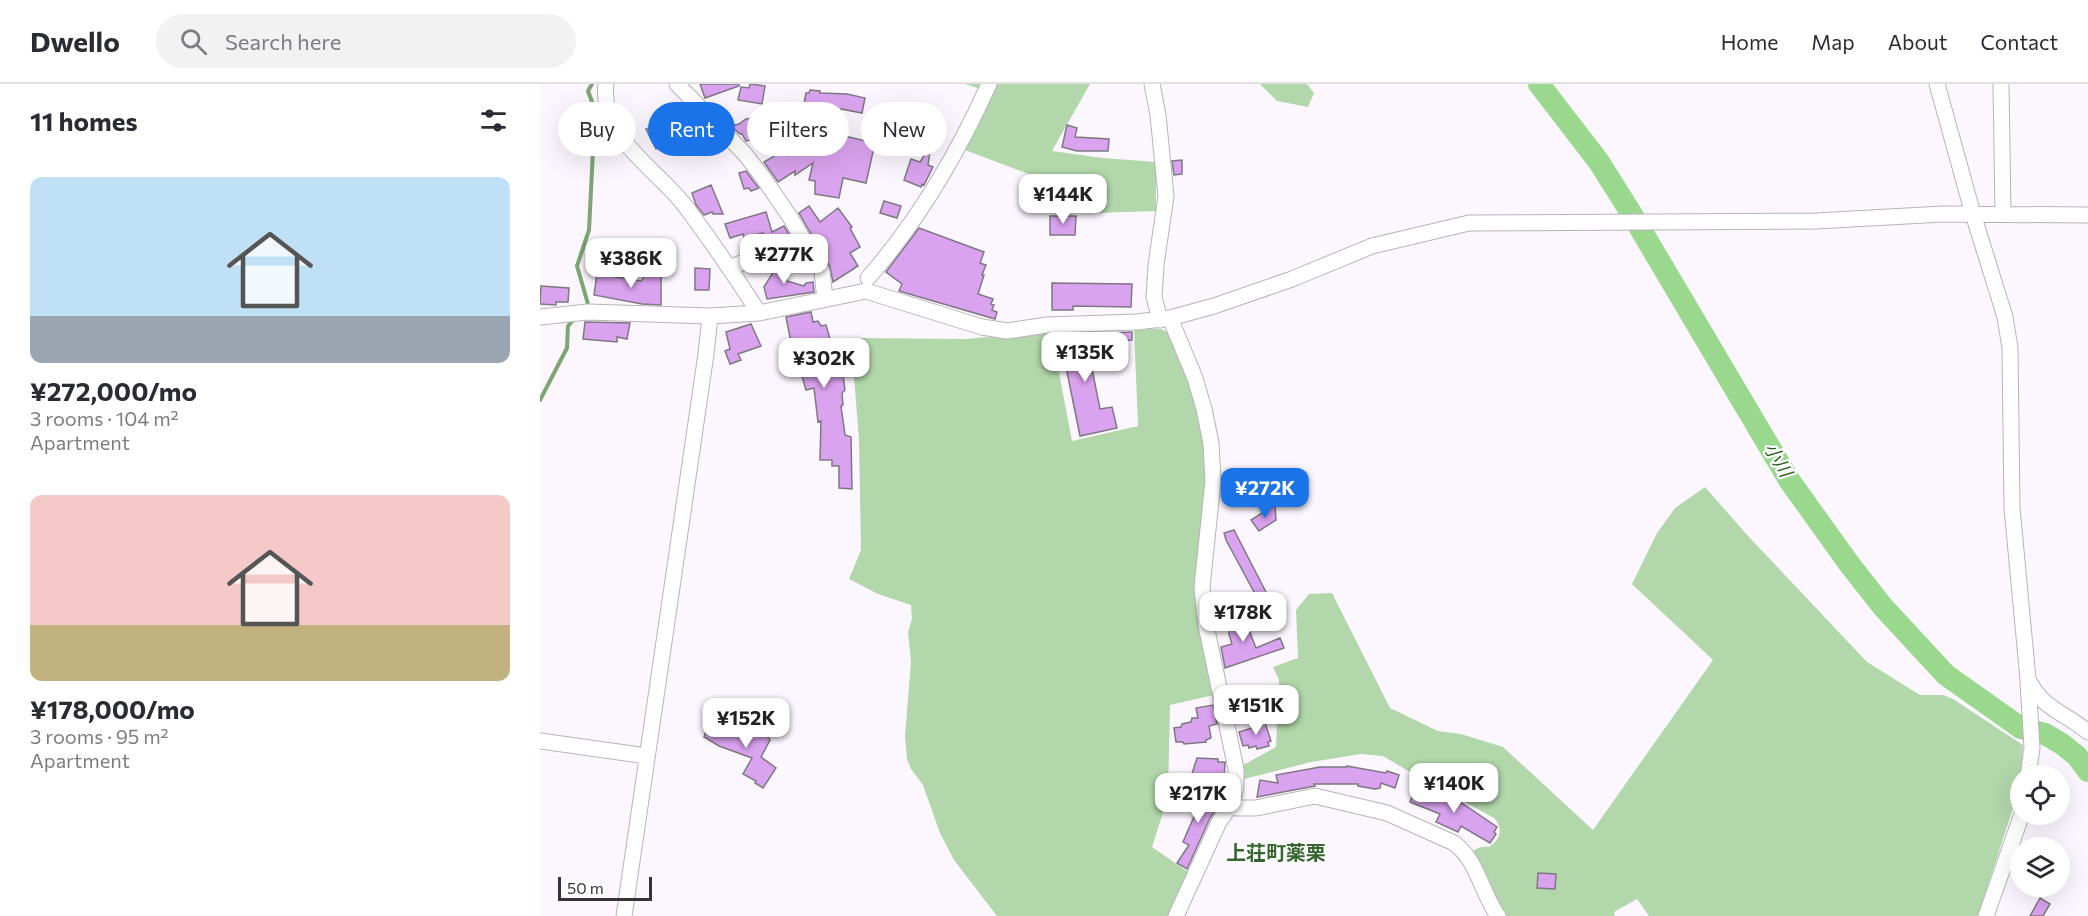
<!DOCTYPE html>
<html lang="en">
<head>
<meta charset="utf-8">
<style>
  :root { --surface:#fff; --page:#f2f2f3; --text:#2b2b33; --muted:#7c7c81; --line:#e1e1e2; --accent:#1a73e8 }
  body { margin:0; font-family:Commissioner,"Noto Sans JP",sans-serif; background:var(--page); color:var(--text); height:100vh; display:flex; flex-direction:column; font-size:22px; white-space:nowrap }
  * { box-sizing:border-box; margin:0 }
  p { font-size:20px; color:var(--muted) }
  .icon { flex:none; width:33px; height:33px; fill:none; stroke:currentColor; stroke-width:2; stroke-linecap:round; stroke-linejoin:round }
  .map { position:relative; flex:1; overflow:hidden }
  .sheet { display:flex; flex-direction:column; background:var(--surface); width:540px }
  .sheet>* { flex:none }
  .hud { position:absolute; left:18px; top:18px; width:570px; height:54px; display:flex; gap:12px }
  .controls { position:absolute; left:1470px; top:681px; display:grid; gap:12px }
  .controls a { display:grid; place-items:center; width:60px; height:60px; border-radius:50%; background:var(--surface); box-shadow:0 6px 24px #0002; font-size:30px }
  .scale { position:absolute; left:18px; bottom:15px; width:94px; box-sizing:border-box; padding-left:6px; border:3px solid #353236; border-top:0; font-size:16px; line-height:21px; white-space:nowrap; color:#353236; -webkit-text-stroke:4px #fff; paint-order:stroke }
  .price { position:absolute; translate:-50% -51px; padding:0 14px; border-radius:12px; background:#fff; color:#222; font-size:20px; line-height:39px; filter:drop-shadow(0 2px 3px #0008) }
  .price::after { content:''; position:absolute; left:50%; top:36px; width:18px; height:14px; margin-left:-9px; background:inherit; clip-path:polygon(0 0,100% 0,50% 100%) }
  .price.selected { background:var(--accent); color:#fff }
  ul { padding:0; list-style:none }
  li { display:grid; align-content:center; gap:12px; height:318px; padding:0 30px }
  li span { display:grid; place-items:center; height:186px; border-radius:12px; color:#555 }
  li>.icon { margin-inline-start:auto }
  span .icon { width:108px; height:108px; fill:#fffc; stroke-width:1 }
  li b { font-size:26px }
  h2 { display:flex; justify-content:space-between; align-items:center; height:72px; padding:0 30px; font-size:26px }
  .tag { padding:0 21px; border-radius:27px; background:var(--surface); box-shadow:0 6px 24px #0002; font-size:21px; line-height:54px }
  .tag.selected { background:var(--accent); color:#fff }
  header { display:flex; align-items:center; gap:36px; box-sizing:border-box; height:84px; padding:0 30px; background:var(--surface); border-bottom:2px solid var(--line) }
  header strong { font-size:28px }
  nav { display:flex; gap:33px; margin-inline-start:auto; font-size:21px }
  .search { width:420px; height:54px; background:var(--page); display:flex; align-items:center; gap:15px; box-sizing:border-box; padding:0 21px; border-radius:33px; color:var(--muted); font-size:22px }
  main { display:flex; flex:1; min-height:0 }
  .map>svg:first-child { display:block }
</style>
</head>
<body>
<header>
<strong>Dwello</strong>
<div class="search"><svg class="icon" aria-label="search" viewBox="0 0 24 24"><circle cx="10" cy="10" r="6"/><path d="M15 15l6 6"/></svg>Search here</div>
<nav><a>Home</a><a>Map</a><a>About</a><a>Contact</a></nav>
</header>
<main>
<section class="sheet">
<h2>11 homes<svg class="icon" aria-label="filters" viewBox="0 0 24 24"><path d="M4 7h16M4 17h16"/><circle cx="9" cy="7" r="2"/><circle cx="15" cy="17" r="2"/></svg></h2>
<ul>
<li><span style="background:linear-gradient(#bfe0f5 75%,#9aa5b1 0)"><svg class="icon" aria-label="home" viewBox="0 0 24 24"><path d="M3 11l9-7 9 7M6 9v11h12V9"/></svg></span><div><b>¥272,000/mo</b><p>3 rooms · 104 m²</p><p>Apartment</p></div></li>
<li><span style="background:linear-gradient(#f6c9c9 70%,#c2b280 0)"><svg class="icon" aria-label="home" viewBox="0 0 24 24"><path d="M3 11l9-7 9 7M6 9v11h12V9"/></svg></span><div><b>¥178,000/mo</b><p>3 rooms · 95 m²</p><p>Apartment</p></div></li>
</ul>
</section>
<div class="map">
<svg width="1548" height="832" viewBox="0 0 1548 832">
  <rect width="100%" height="100%" fill="#fcf6fe"/>
  <path fill="#b2d7aa" d="M 425,0 L 550,0 L 512,67 L 563,74 L 616,78 L 616,127 L 555,129 L 507,127 L 505,96 L 417,63 L 447,7 Z
    M 720,0 L 767,0 L 774,9 L 768,23 L 737,17 Z
    M 594,244 L 621,245 L 633,251 L 644,276 L 663,343 L 668,386 L 661,468 L 678,610 L 630,621 L 628,713 L 612,763 L 651,790 L 631,832 L 457,832 L 414,776 L 400,749 L 383,701 L 371,685 L 367,675 L 365,652 L 371,578 L 368,548 L 372,535 L 371,521 L 338,510 L 309,495 L 321,466 L 319,356 L 314,292 L 320,254 L 427,255 L 446,253 L 466,255 L 511,247 L 532,357 L 598,342 Z
    M 1165,403 L 1209,453 L 1327,578 L 1380,611 L 1403,611 L 1413,615 L 1483,661 L 1481,691 L 1475,718 L 1438,832 L 1109,832 L 1097,815 L 1074,828 L 1075,832 L 963,832 L 932,771 L 933,767 C 939,763 942,762 949,763 C 960,756 964,745 954,734 L 912,711 L 875,697 L 870,688 L 843,672 L 821,670 L 771,678 L 704,695 L 703,681 L 736,663 L 739,596 L 733,583 L 758,574 L 756,526 L 769,510 L 792,509 L 850,624 L 898,647 L 921,650 L 963,663 L 1053,746 L 1173,576 L 1092,500 L 1117,449 L 1135,424 Z"/>
  <g fill="none" stroke-linecap="round" stroke-linejoin="round">
    <path stroke="#7ca673" stroke-width="4" d="M 45,223 L 48,220 L 37,182 L 49,146 L 55,26 L 48,7 L 52,0
      M 0,316 L 27,264 L 28,242 L 34,235"/>
    <path stroke="#9ad88d" stroke-width="22" d="M 999,0 L 1059,78 L 1091,129 L 1249,396 L 1310,481 L 1343,523 L 1406,591 L 1481,644 L 1505,650 L 1522,660 L 1537,672 L 1548,687"/>
  </g>
  <path fill="#daa3ef" stroke="#7e7881" stroke-width="1.5" d="M 160,0 L 199,0 L 199,2 L 165,14 Z
    M 210,0 L 225,2 L 222,20 L 198,16 L 201,3 L 209,4 Z
    M 270,6 L 280,7 L 280,9 L 307,10 L 325,14 L 322,29 L 301,25 L 300,35 L 285,34 L 285,28 L 263,25 L 266,9 L 269,9 Z
    M 250,27 L 255,47 L 239,51 L 206,57 L 202,50 L 200,50 L 191,42 L 199,40 L 206,35 Z
    M 150,28 L 163,41 L 116,65 L 106,45 L 115,41 L 117,45 L 140,36 L 139,33 Z
    M 527,41 L 537,44 L 535,53 L 569,55 L 568,67 L 537,67 L 522,63 Z
    M 279,51 L 303,57 L 304,52 L 335,59 L 326,99 L 303,94 L 299,114 L 275,110 L 275,97 L 269,96 L 273,79 L 255,91 L 255,87 L 238,98 L 224,78 L 243,67 L 247,72 Z
    M 391,61 L 388,81 L 393,83 L 384,101 L 382,100 L 381,103 L 364,96 L 371,75 L 380,78 Z
    M 642,76 L 642,90 L 634,91 L 632,77 Z
    M 206,87 L 214,98 L 219,104 L 211,107 L 209,104 L 204,105 L 199,89 Z
    M 171,101 L 183,130 L 173,130 L 172,128 L 164,131 L 156,121 L 152,109 Z
    M 344,117 L 361,122 L 357,134 L 340,129 Z
    M 269,122 L 280,138 L 298,124 L 312,143 L 310,144 L 320,163 L 310,169 L 318,182 L 293,198 L 290,183 L 259,129 Z
    M 226,128 L 232,148 L 244,142 L 255,160 L 226,166 L 223,149 L 204,154 L 203,150 L 190,154 L 185,140 Z
    M 510,132 L 536,132 L 535,151 L 510,151 Z
    M 379,144 L 444,168 L 440,179 L 446,181 L 442,191 L 444,191 L 438,210 L 453,215 L 451,220 L 454,221 L 452,226 L 457,228 L 455,235 L 359,207 L 362,200 L 346,188 Z
    M 245,182 L 247,197 L 264,202 L 266,199 L 273,198 L 274,208 L 227,215 L 224,203 L 234,187 L 230,187 L 229,185 Z
    M 155,184 L 170,185 L 169,206 L 155,206 Z
    M 112,188 L 121,188 L 121,221 L 102,220 L 54,211 L 57,190 L 101,197 L 107,189 L 112,190 Z
    M 512,199 L 592,200 L 591,223 L 533,222 L 533,226 L 512,226 Z
    M 1,202 L 29,204 L 28,218 L 16,218 L 16,221 L 0,220 Z
    M 271,228 L 273,238 L 278,237 L 281,242 L 286,241 L 292,262 L 299,260 L 305,306 L 302,309 L 303,321 L 301,322 L 305,351 L 311,353 L 312,405 L 299,404 L 299,382 L 292,382 L 292,376 L 280,376 L 281,337 L 278,338 L 274,304 L 266,306 L 261,289 L 257,290 L 254,273 L 246,233 Z
    M 45,238 L 90,239 L 87,255 L 77,253 L 77,258 L 43,255 Z
    M 211,240 L 221,262 L 198,270 L 201,276 L 190,280 L 185,267 L 190,265 L 186,248 Z
    M 592,248 L 592,256 L 574,257 L 574,249 Z
    M 546,249 L 546,253 L 561,252 L 562,265 L 554,266 L 556,274 L 550,275 L 560,325 L 572,323 L 577,344 L 540,352 L 522,263 L 518,264 L 518,250 Z
    M 735,421 L 736,436 L 719,447 L 711,436 Z
    M 694,446 L 729,514 L 720,519 L 686,456 L 684,449 Z
    M 682,532 L 707,535 L 707,541 L 716,564 L 740,554 L 744,564 L 685,584 L 681,563 L 692,560 L 689,550 L 690,540 L 676,543 L 675,534 Z
    M 673,621 L 677,640 L 669,642 L 671,654 L 666,656 L 666,658 L 644,660 L 643,658 L 636,658 L 634,644 L 641,643 L 642,640 L 651,638 L 652,634 L 658,634 L 656,624 Z
    M 204,636 L 221,643 L 230,656 L 221,673 L 236,684 L 223,704 L 215,699 L 216,697 L 203,690 L 212,674 L 179,662 L 164,653 L 168,642 L 198,651 Z
    M 724,636 L 731,657 L 728,658 L 729,662 L 717,665 L 716,662 L 709,664 L 708,661 L 703,662 L 699,648 L 712,644 L 711,639 Z
    M 657,674 L 678,675 L 678,678 L 685,678 L 684,696 L 650,696 Z
    M 807,682 L 846,689 L 847,687 L 859,691 L 855,704 L 841,699 L 840,704 L 835,705 L 818,702 L 818,700 L 774,700 L 775,702 L 717,713 L 720,696 L 738,699 L 736,691 L 780,683 L 807,683 Z
    M 877,700 L 919,719 L 920,718 L 957,743 L 954,748 L 956,750 L 950,759 L 921,742 L 918,748 L 896,738 L 900,730 L 870,718 Z
    M 654,703 L 681,717 L 670,734 L 647,785 L 637,779 L 649,761 L 643,758 L 660,719 L 650,716 Z
    M 998,789 L 1016,790 L 1015,805 L 997,804 Z
    M 1500,814 L 1510,820 L 1503,832 L 1490,832 Z"/>
  <g fill="none" stroke-linecap="round" stroke-linejoin="round">
    <g stroke="#b9b2bb" stroke-width="17">
      <path id="minor" d="M 66,0 C 59,54 118,85 146,123 C 171,157 196,193 219,229
        M 137,0 L 204,69 L 222,92 L 250,133 L 282,188 L 285,215
        M 612,0 L 618,31 L 626,112 L 616,181 L 614,213 L 620,236
        M 1397,0 L 1433,130 L 1465,233 L 1470,264 L 1472,424 L 1488,595 C 1504,627 1523,627 1548,648
        M 1461,0 L 1463,130
        M 194,182 L 204,178 L 231,175 L 270,168
        M 328,194 C 378,137 418,69 449,0
        M 0,233 L 48,228 L 170,232 L 219,229 L 326,207 L 442,243 L 467,247 L 507,241 L 597,238 L 630,234 L 674,222 L 752,195 L 832,162 L 929,139 L 1276,137 L 1403,130 L 1548,131
        M 630,234 L 655,294 L 664,325 L 671,359 L 673,397 L 662,503 L 666,541 L 696,685 L 696,704 L 690,722 L 679,738 L 636,832
        M 0,657 L 107,672
        M 1488,692 L 1492,664 L 1488,598
        M 690,722 L 697,724 L 716,724 L 775,712 L 847,729 L 914,759 C 938,777 941,808 958,832
        M 84,832 L 166,270 L 170,232
        M 1446,832 L 1482,730"/>
    </g>
    <use href="#minor" stroke="#fff" stroke-width="15"/>
  </g>
  <g text-anchor="middle" stroke-width="4.5" stroke-linejoin="round" paint-order="stroke">
    <g font-size="18" font-style="italic" fill="#255f17" stroke="#fff">
      <text transform="translate(1238 376) rotate(59)" y="6">小川</text>
    </g>
    <g font-size="20" font-weight="bold" fill="#36652d" stroke="#fff">
      <text x="736" y="776">上荘町薬栗</text>
    </g>
  </g>
</svg>
<div class="controls">
<a><svg class="icon" aria-label="locate" viewBox="0 0 24 24"><circle cx="12" cy="12" r="6"/><path d="M12 2v4M12 18v4M2 12h4M18 12h4"/></svg></a>
<a><svg class="icon" aria-label="layers" viewBox="0 0 24 24"><path d="M12 4l9 5-9 5-9-5zM3 14l9 5 9-5"/></svg></a>
</div>
<div class="scale">50 m</div>
<b class="price" style="left:523px;top:141px">¥144K</b>
<b class="price" style="left:244px;top:201px">¥277K</b>
<b class="price" style="left:91px;top:205px">¥386K</b>
<b class="price" style="left:545px;top:299px">¥135K</b>
<b class="price" style="left:284px;top:305px">¥302K</b>
<b class="price selected" style="left:725px;top:435px">¥272K</b>
<b class="price" style="left:703px;top:559px">¥178K</b>
<b class="price" style="left:716px;top:652px">¥151K</b>
<b class="price" style="left:206px;top:665px">¥152K</b>
<b class="price" style="left:914px;top:730px">¥140K</b>
<b class="price" style="left:658px;top:740px">¥217K</b>
<div class="hud">
<a class="tag">Buy</a>
<a class="tag selected">Rent</a>
<a class="tag">Filters</a>
<a class="tag">New</a>
</div>
</div>
</main>
</body>
</html>
